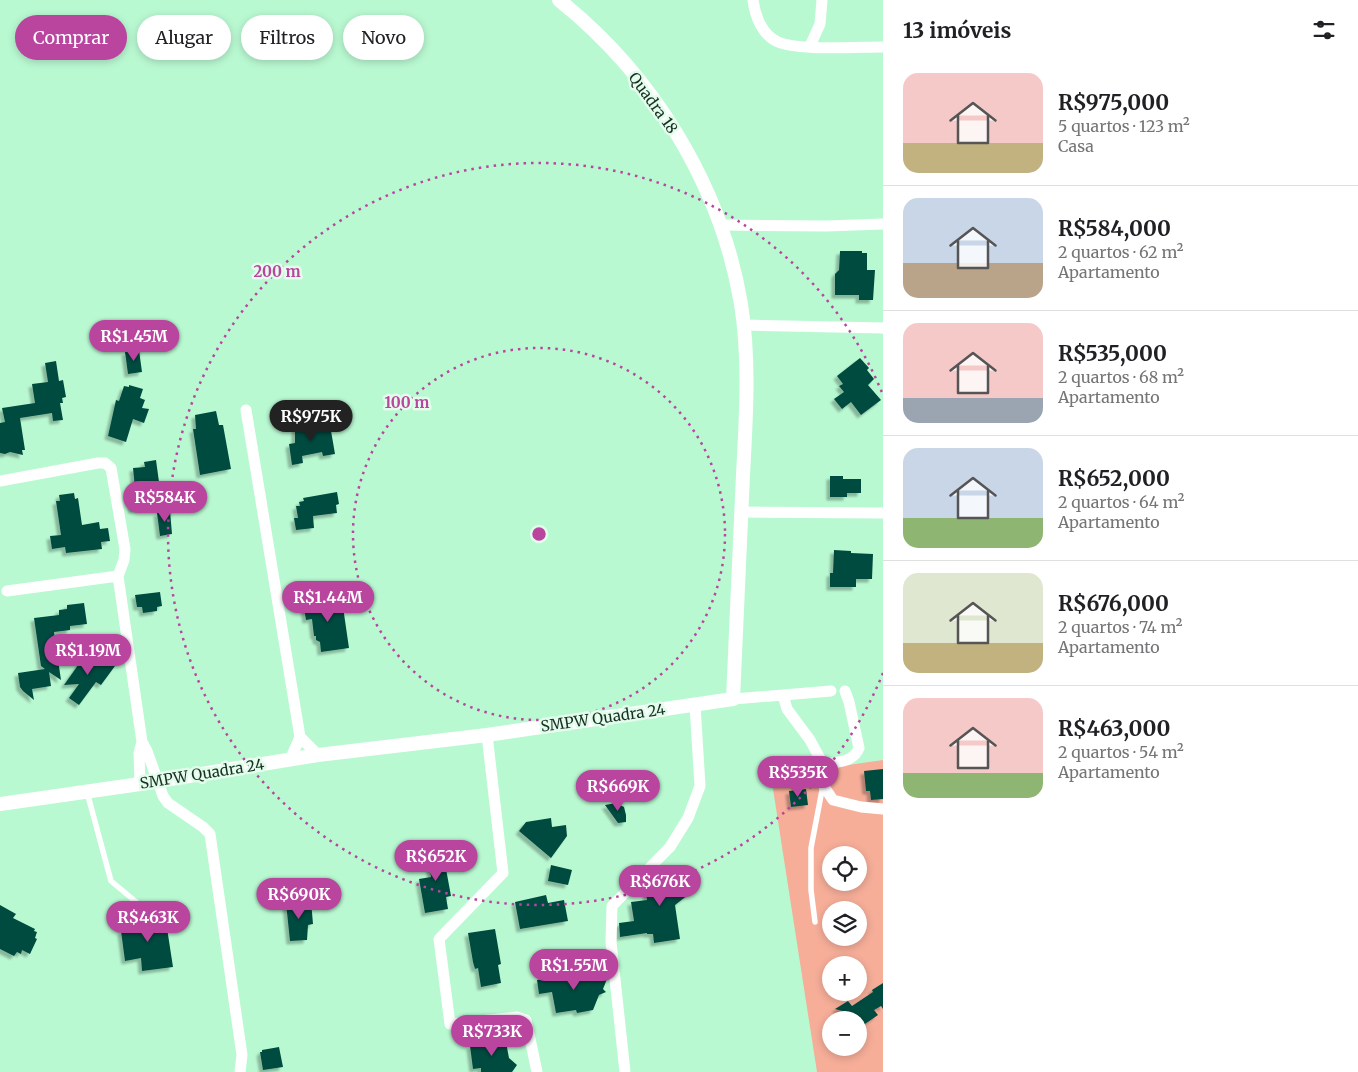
<!DOCTYPE html>
<html lang="pt">
<head>
<meta charset="utf-8">
<style>
  :root { --surface:#fff; --page:#f2f2f2; --text:#202124; --muted:#757577; --line:#e0e0e0; --accent:#b9459f }
  body { margin:0; font-family:Merriweather,serif; background:var(--page); color:var(--text); height:100vh; display:flex; flex-direction:column; font-size:19px; white-space:nowrap }
  * { box-sizing:border-box; margin:0 }
  p { font-size:16px; color:var(--muted) }
  .icon { flex:none; width:28px; height:28px; fill:none; stroke:currentColor; stroke-width:2; stroke-linecap:round; stroke-linejoin:round }
  .map { position:relative; flex:1; overflow:hidden }
  .drawer { display:flex; flex-direction:column; background:var(--surface); width:475px }
  .drawer>* { flex:none }
  .guide { position:absolute; left:15px; top:15px; width:475px; height:45px; display:flex; gap:10px }
  .buttons { position:absolute; left:822px; top:846px; display:grid; gap:10px }
  .buttons a { display:grid; place-items:center; width:45px; height:45px; border-radius:50%; background:var(--surface); box-shadow:0 2px 8px #0003; font-size:25px }
  .price { position:absolute; translate:-50% -42px; padding:0 11px; border-radius:18px; background:var(--accent); color:#fff; font-size:16px; line-height:32px; filter:drop-shadow(0 1px 2px #0008) }
  .price::after { content:''; position:absolute; left:50%; top:30px; width:15px; height:11px; margin-left:-8px; background:inherit; clip-path:polygon(0 0,100% 0,50% 100%) }
  .price.active { background:#222; color:#fff }
  ul { padding:0; list-style:none }
  li { display:flex; align-items:center; gap:15px; height:125px; padding:0 20px }
  li+li { border-top:1px solid var(--line) }
  li span { display:grid; place-items:center; flex:none; width:140px; height:100px; border-radius:15px; color:#555 }
  li>.icon { margin-inline-start:auto }
  span .icon { width:60px; height:60px; fill:#fffc; stroke-width:1 }
  li b { font-size:21px }
  h2 { display:flex; justify-content:space-between; align-items:center; height:60px; padding:0 20px; font-size:21px }
  .tag { padding:0 18px; border-radius:22px; background:var(--surface); box-shadow:0 2px 8px #0003; font-size:18px; line-height:45px }
  .tag.active { background:var(--accent); color:#fff }
  main { display:flex; flex:1; min-height:0 }
  .map>svg:first-child { display:block }
</style>
</head>
<body>
<main>
<div class="map">
<svg width="883" height="1072" viewBox="0 0 883 1072">
  <defs>
    <filter id="shadow"><feDropShadow dx="-3.5" dy="3.5" stdDeviation="1" flood-color="#0004"/></filter>
  </defs>
  <rect width="100%" height="100%" fill="#b9f9d2"/>
  <path fill="#f6ae99" fill-rule="evenodd" d="M 883,760 L 883,1072 L 817,1072 L 771,776 ZM 831,855 L 859,855 L 859,882 L 831,882 ZM 831,910 L 859,910 L 859,938 L 831,938 ZM 831,965 L 859,965 L 859,992 L 831,992 ZM 831,1020 L 859,1020 L 859,1048 L 831,1048 Z"/>
  <path fill="#054b3f" filter="url(#shadow)" d="M 840,251 L 862,251 L 862,253 L 867,253 L 867,270 L 875,270 L 873,300 L 859,300 L 859,295 L 835,295 L 835,274 L 839,270 Z
    M 139,350 L 142,372 L 128,374 L 125,352 Z
    M 860,358 L 869,368 L 867,370 L 874,379 L 868,385 L 881,400 L 861,415 L 851,402 L 842,409 L 834,399 L 844,392 L 839,386 L 843,384 L 837,376 Z
    M 56,361 L 59,381 L 63,380 L 66,397 L 62,398 L 63,403 L 60,403 L 63,420 L 53,421 L 52,413 L 20,418 L 25,450 L 22,450 L 23,455 L 10,452 L 5,454 L 0,453 L 0,423 L 5,422 L 2,408 L 35,403 L 32,384 L 48,382 L 45,363 Z
    M 129,385 L 143,389 L 140,398 L 145,400 L 142,408 L 149,409 L 144,423 L 133,419 L 126,442 L 108,436 L 116,400 L 119,401 L 124,386 L 129,387 Z
    M 216,411 L 219,425 L 223,425 L 231,469 L 200,475 L 193,429 L 196,429 L 195,415 Z
    M 316,424 L 320,424 L 320,427 L 330,425 L 335,454 L 323,456 L 322,452 L 302,456 L 303,463 L 292,465 L 289,444 L 295,443 L 295,428 Z
    M 156,460 L 159,482 L 156,482 L 160,506 L 132,510 L 128,489 L 135,488 L 133,468 L 145,467 L 144,462 Z
    M 830,476 L 843,476 L 843,479 L 861,479 L 861,493 L 847,493 L 847,497 L 830,497 Z
    M 337,492 L 339,504 L 336,505 L 337,513 L 313,516 L 314,528 L 296,530 L 294,518 L 298,518 L 296,506 L 300,506 L 299,502 L 304,501 L 303,498 Z
    M 74,493 L 75,499 L 78,498 L 82,525 L 99,522 L 100,529 L 108,528 L 110,541 L 101,542 L 102,549 L 66,553 L 65,547 L 52,549 L 50,536 L 61,535 L 56,501 L 60,501 L 59,495 Z
    M 170,511 L 172,534 L 160,536 L 157,513 Z
    M 834,550 L 851,551 L 851,553 L 873,554 L 872,579 L 856,579 L 856,587 L 830,587 L 830,573 L 833,573 Z
    M 160,592 L 162,606 L 157,607 L 157,611 L 143,613 L 142,607 L 137,607 L 135,595 Z
    M 338,597 L 342,600 L 349,648 L 321,652 L 320,642 L 316,640 L 316,636 L 314,636 L 312,619 L 306,620 L 303,602 Z
    M 84,603 L 87,624 L 70,626 L 70,630 L 54,632 L 61,680 L 49,672 L 51,686 L 32,689 L 34,700 L 23,691 L 20,687 L 18,673 L 45,669 L 41,666 L 34,618 L 59,615 L 59,610 L 67,609 L 67,605 Z
    M 88,651 L 102,662 L 105,659 L 115,666 L 101,685 L 96,682 L 79,705 L 69,698 L 79,684 L 64,685 Z
    M 883,769 L 883,799 L 871,800 L 870,791 L 866,791 L 864,771 Z
    M 806,789 L 808,805 L 791,807 L 789,791 Z
    M 616,803 L 624,807 L 626,815 L 626,822 L 618,823 L 605,805 Z
    M 551,818 L 552,827 L 566,825 L 567,836 L 551,858 L 519,831 L 526,822 Z
    M 447,846 L 449,857 L 444,858 L 451,896 L 446,897 L 448,909 L 425,913 L 419,879 L 431,877 L 427,850 Z
    M 551,865 L 572,870 L 568,885 L 548,881 Z
    M 668,865 L 674,873 L 688,871 L 696,882 L 693,891 L 675,905 L 680,939 L 654,943 L 653,934 L 647,934 L 647,933 L 620,937 L 619,923 L 634,921 L 631,902 L 647,900 L 646,893 L 656,885 L 651,879 Z
    M 546,895 L 548,903 L 564,900 L 568,921 L 520,929 L 515,902 Z
    M 311,901 L 313,924 L 308,925 L 307,940 L 290,941 L 286,903 Z
    M 0,905 L 16,914 L 13,918 L 35,929 L 34,931 L 37,932 L 35,938 L 37,939 L 30,954 L 22,950 L 21,954 L 17,952 L 14,956 L 0,949 Z
    M 158,916 L 164,916 L 165,929 L 167,928 L 173,967 L 142,971 L 141,958 L 125,961 L 121,931 L 127,930 L 127,925 L 136,924 L 135,919 Z
    M 495,929 L 501,964 L 498,965 L 501,983 L 481,987 L 478,968 L 475,969 L 473,962 L 468,933 Z
    M 586,971 L 607,979 L 603,989 L 606,992 L 599,995 L 593,1010 L 577,1013 L 576,1010 L 556,1013 L 552,992 L 539,994 L 537,980 Z
    M 883,983 L 883,1009 L 881,1006 L 874,1010 L 878,1015 L 859,1028 L 859,1020 L 839,1020 L 850,1013 L 835,1009 L 848,1001 L 852,1006 L 873,992 L 872,990 Z
    M 505,1037 L 509,1058 L 517,1065 L 512,1072 L 481,1072 L 481,1068 L 473,1069 L 470,1046 L 490,1042 L 489,1040 Z
    M 279,1047 L 283,1067 L 263,1070 L 260,1052 L 262,1052 L 262,1050 Z"/>
  <g fill="none" stroke-linecap="round" stroke-linejoin="round">
    <path stroke="#fff" stroke-width="5.5" d="M 87,792 L 111,881 L 141,906
      M 815,922 L 811,890 L 811,848 L 823,785"/>
    <path stroke="#fff" stroke-width="11" d="M 753,0 C 755,16 762,35 778,42 C 800,51 858,47 883,47
      M 810,46 L 820,24 L 822,0
      M 721,225 L 826,226 L 883,224
      M 744,325 L 883,328
      M 246,410 L 300,737 L 290,760
      M 0,481 L 98,463 L 105,463 L 111,468 L 125,549 L 124,560 L 118,576 L 142,742 L 139,753 L 140,784
      M 742,512 L 883,513
      M 7,591 L 118,576
      M 783,695 L 831,691
      M 733,699 L 783,695 L 787,709 L 810,740 L 823,764 L 823,785 L 833,800 L 861,807 L 883,809
      M 487,735 L 503,873 L 439,939 L 450,1024 L 517,1017 L 526,1020 L 537,1072
      M 300,737 L 318,755
      M 142,742 L 147,751 L 163,796 L 168,803 L 203,827 L 210,834 L 242,1055 L 240,1072
      M 823,764 C 837,762 853,763 859,748 L 849,702 L 845,691
      M 625,1072 L 611,942 L 612,906 L 670,847 L 688,818 L 700,786 L 695,705"/>
    <path stroke="#fff" stroke-width="14" d="M 0,804 L 140,784 L 318,755 L 487,735 L 733,699 C 737,625 740,550 743,475 C 746,418 750,360 741,304 C 721,185 653,75 559,0"/>
  </g>
  <g fill="none" stroke="#b9459f" stroke-width="2.5" stroke-dasharray="2.5 5">
    <circle cx="539" cy="534" r="186"/>
    <path d="M883 673A371 371 0 1 1 883 395"/>
  </g>
  <g text-anchor="middle" stroke-width="5" stroke-linejoin="round" paint-order="stroke">
    <g font-size="15" fill="#173022" stroke="#e3fcec">
      <text transform="translate(653 103) rotate(54)" y="5">Quadra 18</text>
      <text transform="translate(603 718) rotate(-8)" y="5">SMPW Quadra 24</text>
      <text transform="translate(202 774) rotate(-9)" y="5">SMPW Quadra 24</text>
    </g>
  </g>
  <circle cx="539" cy="534" r="8" fill="#b9459f" stroke="#e3fcec" stroke-width="2.5"/>
  <g font-size="15" text-anchor="middle" font-weight="bold" fill="#b9459f" stroke="#e3fcec" stroke-width="5" stroke-linejoin="round" paint-order="stroke">
    <text x="277" y="277">200 m</text>
    <text x="407" y="408">100 m</text>
  </g>
</svg>
<div class="buttons">
<a><svg class="icon" aria-label="locate" viewBox="0 0 24 24"><circle cx="12" cy="12" r="6"/><path d="M12 2v4M12 18v4M2 12h4M18 12h4"/></svg></a>
<a><svg class="icon" aria-label="layers" viewBox="0 0 24 24"><path d="M12 4l9 5-9 5-9-5zM3 14l9 5 9-5"/></svg></a>
<a>+</a>
<a>−</a>
</div>
<b class="price" style="left:134px;top:362px">R$1.45M</b>
<b class="price active" style="left:311px;top:442px">R$975K</b>
<b class="price" style="left:165px;top:523px">R$584K</b>
<b class="price" style="left:328px;top:623px">R$1.44M</b>
<b class="price" style="left:88px;top:676px">R$1.19M</b>
<b class="price" style="left:798px;top:798px">R$535K</b>
<b class="price" style="left:618px;top:812px">R$669K</b>
<b class="price" style="left:436px;top:882px">R$652K</b>
<b class="price" style="left:660px;top:907px">R$676K</b>
<b class="price" style="left:299px;top:920px">R$690K</b>
<b class="price" style="left:148px;top:943px">R$463K</b>
<b class="price" style="left:574px;top:991px">R$1.55M</b>
<b class="price" style="left:492px;top:1057px">R$733K</b>
<div class="guide">
<a class="tag active">Comprar</a>
<a class="tag">Alugar</a>
<a class="tag">Filtros</a>
<a class="tag">Novo</a>
</div>
</div>
<section class="drawer">
<h2>13 imóveis<svg class="icon" aria-label="filters" viewBox="0 0 24 24"><path d="M4 7h16M4 17h16"/><circle cx="9" cy="7" r="2"/><circle cx="15" cy="17" r="2"/></svg></h2>
<ul>
<li><span style="background:linear-gradient(#f6c9c9 70%,#c2b280 0)"><svg class="icon" aria-label="home" viewBox="0 0 24 24"><path d="M3 11l9-7 9 7M6 9v11h12V9"/></svg></span><div><b>R$975,000</b><p>5 quartos · 123 m²</p><p>Casa</p></div></li>
<li><span style="background:linear-gradient(#c9d6e8 65%,#b9a48a 0)"><svg class="icon" aria-label="home" viewBox="0 0 24 24"><path d="M3 11l9-7 9 7M6 9v11h12V9"/></svg></span><div><b>R$584,000</b><p>2 quartos · 62 m²</p><p>Apartamento</p></div></li>
<li><span style="background:linear-gradient(#f6c9c9 75%,#9aa5b1 0)"><svg class="icon" aria-label="home" viewBox="0 0 24 24"><path d="M3 11l9-7 9 7M6 9v11h12V9"/></svg></span><div><b>R$535,000</b><p>2 quartos · 68 m²</p><p>Apartamento</p></div></li>
<li><span style="background:linear-gradient(#c9d6e8 70%,#8fb573 0)"><svg class="icon" aria-label="home" viewBox="0 0 24 24"><path d="M3 11l9-7 9 7M6 9v11h12V9"/></svg></span><div><b>R$652,000</b><p>2 quartos · 64 m²</p><p>Apartamento</p></div></li>
<li><span style="background:linear-gradient(#dfe7d0 70%,#c2b280 0)"><svg class="icon" aria-label="home" viewBox="0 0 24 24"><path d="M3 11l9-7 9 7M6 9v11h12V9"/></svg></span><div><b>R$676,000</b><p>2 quartos · 74 m²</p><p>Apartamento</p></div></li>
<li><span style="background:linear-gradient(#f6c9c9 75%,#8fb573 0)"><svg class="icon" aria-label="home" viewBox="0 0 24 24"><path d="M3 11l9-7 9 7M6 9v11h12V9"/></svg></span><div><b>R$463,000</b><p>2 quartos · 54 m²</p><p>Apartamento</p></div></li>
</ul>
</section>
</main>
</body>
</html>
